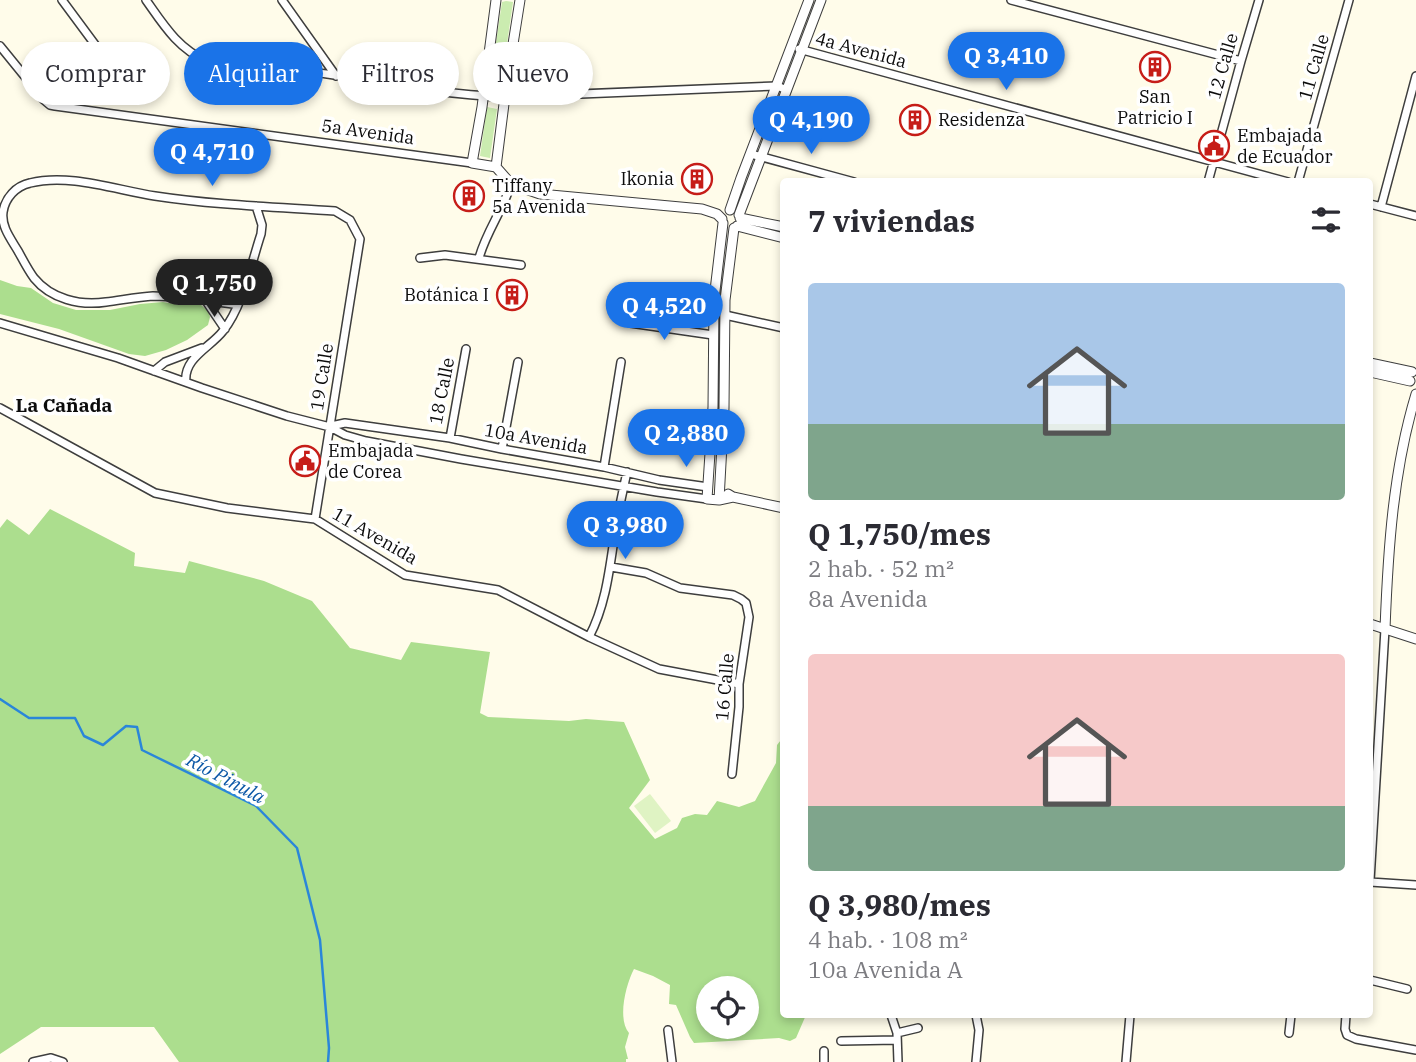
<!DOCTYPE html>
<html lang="es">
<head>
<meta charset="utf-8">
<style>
  :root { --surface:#fff; --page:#f7f7f7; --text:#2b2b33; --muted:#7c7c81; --accent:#1a73e8 }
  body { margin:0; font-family:"IBM Plex Serif",serif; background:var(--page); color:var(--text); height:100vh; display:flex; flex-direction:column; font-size:26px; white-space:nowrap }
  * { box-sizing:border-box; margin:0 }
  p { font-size:23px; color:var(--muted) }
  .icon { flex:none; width:38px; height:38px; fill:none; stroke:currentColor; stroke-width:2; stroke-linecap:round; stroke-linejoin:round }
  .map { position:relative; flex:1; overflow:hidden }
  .sheet { position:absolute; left:780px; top:178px; width:593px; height:840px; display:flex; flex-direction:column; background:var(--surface); border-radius:7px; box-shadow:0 4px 10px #0003 }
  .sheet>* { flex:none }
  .banner { position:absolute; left:21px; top:42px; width:654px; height:63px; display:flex; gap:14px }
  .controls { position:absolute; left:696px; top:976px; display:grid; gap:14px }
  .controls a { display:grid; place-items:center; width:63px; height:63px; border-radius:50%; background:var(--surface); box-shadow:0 4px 10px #0003; font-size:35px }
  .price { position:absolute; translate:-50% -60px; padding:0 16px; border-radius:24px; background:var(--accent); color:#fff; font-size:23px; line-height:46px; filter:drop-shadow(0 2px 4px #0008) }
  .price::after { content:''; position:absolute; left:50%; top:42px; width:21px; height:16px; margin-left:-10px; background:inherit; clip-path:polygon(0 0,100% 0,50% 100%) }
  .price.current { background:#222; color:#fff }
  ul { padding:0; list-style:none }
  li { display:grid; align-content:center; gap:14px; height:371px; padding:0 28px }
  li span { display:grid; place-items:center; height:217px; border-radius:7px; color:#555 }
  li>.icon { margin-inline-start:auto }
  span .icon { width:126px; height:126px; fill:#fffc; stroke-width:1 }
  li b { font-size:30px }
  h2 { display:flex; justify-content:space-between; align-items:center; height:84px; padding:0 28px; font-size:30px }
  .tag { padding:0 24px; border-radius:32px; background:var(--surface); box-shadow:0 4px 10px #0003; font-size:24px; line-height:63px }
  .tag.current { background:var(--accent); color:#fff }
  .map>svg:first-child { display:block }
</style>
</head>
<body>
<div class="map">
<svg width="1416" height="1062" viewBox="0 0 1416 1062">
  <rect width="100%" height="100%" fill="#fffcea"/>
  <path fill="#cbecb0" d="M 506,1 L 513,2 L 501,85 L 495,87 L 490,83 L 502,2 Z
    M 487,107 L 497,109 L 490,158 L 480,156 Z"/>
  <path fill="#acde8e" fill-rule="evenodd" d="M 0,280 L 17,286 L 31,288 L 53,303 L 76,310 L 110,310 L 140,304 L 163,302 L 180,305 L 201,305 L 208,311 L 210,317 L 208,325 L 187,340 L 166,350 L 145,356 L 129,354 L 59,329 L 0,314 Z
    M 50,509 L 135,553 L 134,566 L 185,573 L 189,561 L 264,581 L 312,601 L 350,648 L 401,660 L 411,642 L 490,652 L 480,713 L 488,717 L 569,721 L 586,719 L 624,722 L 650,780 L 629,808 L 655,839 L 677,828 L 682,818 L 695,814 L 707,815 L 717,801 L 739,807 L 755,801 L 776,763 L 777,745 L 784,736 L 784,905 L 782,912 L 784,1015 L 806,1015 L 796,1038 L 790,1041 L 779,1038 L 694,1043 L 690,1037 L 676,1005 L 669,1004 L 670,985 L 653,976 L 634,969 C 626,984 617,1019 629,1033 L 625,1047 L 628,1059 L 626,1059 L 626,1062 L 179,1062 L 154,1027 L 41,1027 L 0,1054 L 0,528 L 7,519 L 29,535 ZM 709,989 L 747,989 L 747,1027 L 709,1027 Z"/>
  <path fill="#dff3c3" d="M 650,794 L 671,821 L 655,833 L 634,806 Z"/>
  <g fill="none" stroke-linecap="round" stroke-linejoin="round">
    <path stroke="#2a86d9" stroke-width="2.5" d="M 0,699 L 29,718 L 75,718 L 84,736 L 103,745 L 126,726 L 137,727 L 142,750 L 256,806 L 297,848 L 320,940 L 329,1048 L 328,1062"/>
    <g stroke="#3e3e3e" stroke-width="10">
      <path id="minor" d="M 62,0 L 105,58 L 113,65
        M 146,0 C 163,24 178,49 207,61 C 251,66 296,69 340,76 C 395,85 449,95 505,97 L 777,86 L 787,90
        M 282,0 L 336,76
        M 1011,0 L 1241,61
        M 0,46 L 44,100 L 50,105 L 55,106 L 472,163
        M 799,49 L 1288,182
        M 751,154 L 854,182
        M 1208,182 L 1241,61 L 1259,0
        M 1298,182 L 1349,0
        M 1370,204 L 1416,216
        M 1381,207 L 1416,76
        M 420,258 L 445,255 L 521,265
        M 479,258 C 486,232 503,210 511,184
        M 662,289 L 714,299
        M 206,301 L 225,329
        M 238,305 C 210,301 181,296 153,296 C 138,297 122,300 106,302 C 80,306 51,299 34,278 C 28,270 23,260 18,251 C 11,239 1,227 3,212 C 5,198 16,186 30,183 C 69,173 116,190 155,196 C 214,205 275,207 335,211 L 350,220 L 360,239 L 315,519
        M 725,315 L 784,328
        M 0,323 L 118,358 L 202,388 L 287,416 L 330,427 L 345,435 L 366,441 L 461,459 L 657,492 L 707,499
        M 630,323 L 713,335
        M 154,371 L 165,362 L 202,348
        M 186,382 C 183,358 211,347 223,331 C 243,306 251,264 261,234 L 262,225 L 256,206
        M 0,408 L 155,493 L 227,508 L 315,519 L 405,575 L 498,590 L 589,637 L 659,669 L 739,684
        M 331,426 L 345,423 L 450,438 L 502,449 L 604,467 L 659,480 L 708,487
        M 450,438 L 466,349
        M 502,449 L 518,362
        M 604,467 L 621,362
        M 611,567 L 646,573 L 680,588 L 733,595 L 741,599 L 746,603 L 749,617 L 739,684 L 739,707 L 732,774
        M 589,637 C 607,603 610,564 616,526 C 619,508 623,490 627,472
        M 1370,881 L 1385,629
        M 1370,882 L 1416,885
        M 1370,980 L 1407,989
        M 891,1015 L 897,1033 L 898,1062
        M 1346,1015 L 1345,1029 L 1347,1035 L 1356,1039 L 1416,1050
        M 668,1030 L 672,1062
        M 897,1033 L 918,1028
        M 1289,1033 L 1291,1015
        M 841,1041 L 897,1040
        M 824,1051 L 824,1062
        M 33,1062 L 51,1058 L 63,1062
        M 976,1062 L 979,1030 L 976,1015
        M 1126,1062 L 1130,1015"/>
    </g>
    <g stroke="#3e3e3e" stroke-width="11">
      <path id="tertiary" d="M 496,0 L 482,107 L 472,163 L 496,167 L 511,184 L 540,194 L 702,209 L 717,214 L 722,219
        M 496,167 L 506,88 L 520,0
        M 730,210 L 741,178 L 809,0
        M 739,215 L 821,0
        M 740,218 L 784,227
        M 723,223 L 714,299 L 713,407 L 707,499 L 719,500 L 733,497
        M 737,226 L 784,238
        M 1370,363 L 1412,372
        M 1370,372 L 1410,381
        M 728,494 L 733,497 L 784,508
        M 719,500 L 724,408 L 725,300 L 734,228
        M 1370,624 L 1416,639
        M 1385,629 C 1388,550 1393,470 1416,394"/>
    </g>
    <use href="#minor" stroke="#fff" stroke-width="7"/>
    <use href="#tertiary" stroke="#fff" stroke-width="9"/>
  </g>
  <defs>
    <g id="building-ring" transform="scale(1.575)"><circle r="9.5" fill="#fff" stroke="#c61d18" stroke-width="1.5"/><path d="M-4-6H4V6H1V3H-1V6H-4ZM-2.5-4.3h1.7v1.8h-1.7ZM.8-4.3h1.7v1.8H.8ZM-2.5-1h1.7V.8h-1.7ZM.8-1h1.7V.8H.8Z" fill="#c61d18"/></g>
    <g id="civic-ring" transform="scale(1.575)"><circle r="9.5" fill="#fff" stroke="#c61d18" stroke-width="1.5"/><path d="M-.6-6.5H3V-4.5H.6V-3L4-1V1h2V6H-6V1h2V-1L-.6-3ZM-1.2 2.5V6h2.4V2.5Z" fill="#c61d18"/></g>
  </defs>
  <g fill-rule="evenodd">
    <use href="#building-ring" x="1155" y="67"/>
    <use href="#building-ring" x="915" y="120"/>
    <use href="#civic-ring" x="1214" y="146"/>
    <use href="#building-ring" x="697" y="179"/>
    <use href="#building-ring" x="469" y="196"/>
    <use href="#building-ring" x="512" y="295"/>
    <use href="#civic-ring" x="305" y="461"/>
  </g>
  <g text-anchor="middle" stroke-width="7" stroke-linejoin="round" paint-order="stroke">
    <g font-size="18" fill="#0b0b0b" stroke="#fff">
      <text transform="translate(861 50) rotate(15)" y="6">4a Avenida</text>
      <text transform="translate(1223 66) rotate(-74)" y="6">12 Calle</text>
      <text transform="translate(1314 67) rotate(-74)" y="6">11 Calle</text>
      <text transform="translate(368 132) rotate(8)" y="6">5a Avenida</text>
      <text transform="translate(322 377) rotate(-81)" y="6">19 Calle</text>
      <text transform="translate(442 391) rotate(-79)" y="6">18 Calle</text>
      <text transform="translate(536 439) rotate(10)" y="6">10a Avenida</text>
      <text transform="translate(375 536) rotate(30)" y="6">11 Avenida</text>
      <text transform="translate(725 687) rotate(-85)" y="6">16 Calle</text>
    </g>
    <g font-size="18" fill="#0b0b0b" stroke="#fff" text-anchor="start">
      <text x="1155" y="103" text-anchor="middle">San<tspan x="1155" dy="21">Patricio I</tspan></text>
      <text x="938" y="126">Residenza</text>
      <text x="1237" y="142">Embajada<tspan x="1237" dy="21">de Ecuador</tspan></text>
      <text x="674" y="185" text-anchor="end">Ikonia</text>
      <text x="492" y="192">Tiffany<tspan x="492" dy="21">5a Avenida</tspan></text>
      <text x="489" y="301" text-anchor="end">Botánica I</text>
      <text x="328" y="457">Embajada<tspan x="328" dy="21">de Corea</tspan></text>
    </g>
    <g font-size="19" font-weight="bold" fill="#0b0b0b" stroke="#fff">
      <text x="64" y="412">La Cañada</text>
    </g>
    <g font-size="19" font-style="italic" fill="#0b57a6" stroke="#fff">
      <text transform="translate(226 778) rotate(28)" y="7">Río Pinula</text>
    </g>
  </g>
</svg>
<div class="controls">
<a><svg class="icon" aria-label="locate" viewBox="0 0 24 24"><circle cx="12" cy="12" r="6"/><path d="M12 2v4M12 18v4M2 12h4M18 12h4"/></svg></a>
</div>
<b class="price" style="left:1006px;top:92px">Q 3,410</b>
<b class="price" style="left:811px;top:156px">Q 4,190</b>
<b class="price" style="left:212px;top:188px">Q 4,710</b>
<b class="price current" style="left:214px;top:319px">Q 1,750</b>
<b class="price" style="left:664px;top:342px">Q 4,520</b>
<b class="price" style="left:686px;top:469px">Q 2,880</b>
<b class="price" style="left:625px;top:561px">Q 3,980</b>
<div class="banner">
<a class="tag">Comprar</a>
<a class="tag current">Alquilar</a>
<a class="tag">Filtros</a>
<a class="tag">Nuevo</a>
</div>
<section class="sheet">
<h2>7 viviendas<svg class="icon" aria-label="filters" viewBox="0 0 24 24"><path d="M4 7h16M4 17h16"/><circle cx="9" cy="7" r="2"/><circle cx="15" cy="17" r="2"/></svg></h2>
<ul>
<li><span style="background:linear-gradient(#a9c7e8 65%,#7fa58c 0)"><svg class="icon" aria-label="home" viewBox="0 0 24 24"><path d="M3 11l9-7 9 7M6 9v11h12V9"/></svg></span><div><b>Q 1,750/mes</b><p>2 hab. · 52 m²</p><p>8a Avenida</p></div></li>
<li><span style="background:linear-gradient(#f6c9c9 70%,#7fa58c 0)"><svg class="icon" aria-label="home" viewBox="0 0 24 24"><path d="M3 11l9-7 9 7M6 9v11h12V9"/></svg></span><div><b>Q 3,980/mes</b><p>4 hab. · 108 m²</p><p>10a Avenida A</p></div></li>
</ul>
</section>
</div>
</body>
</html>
